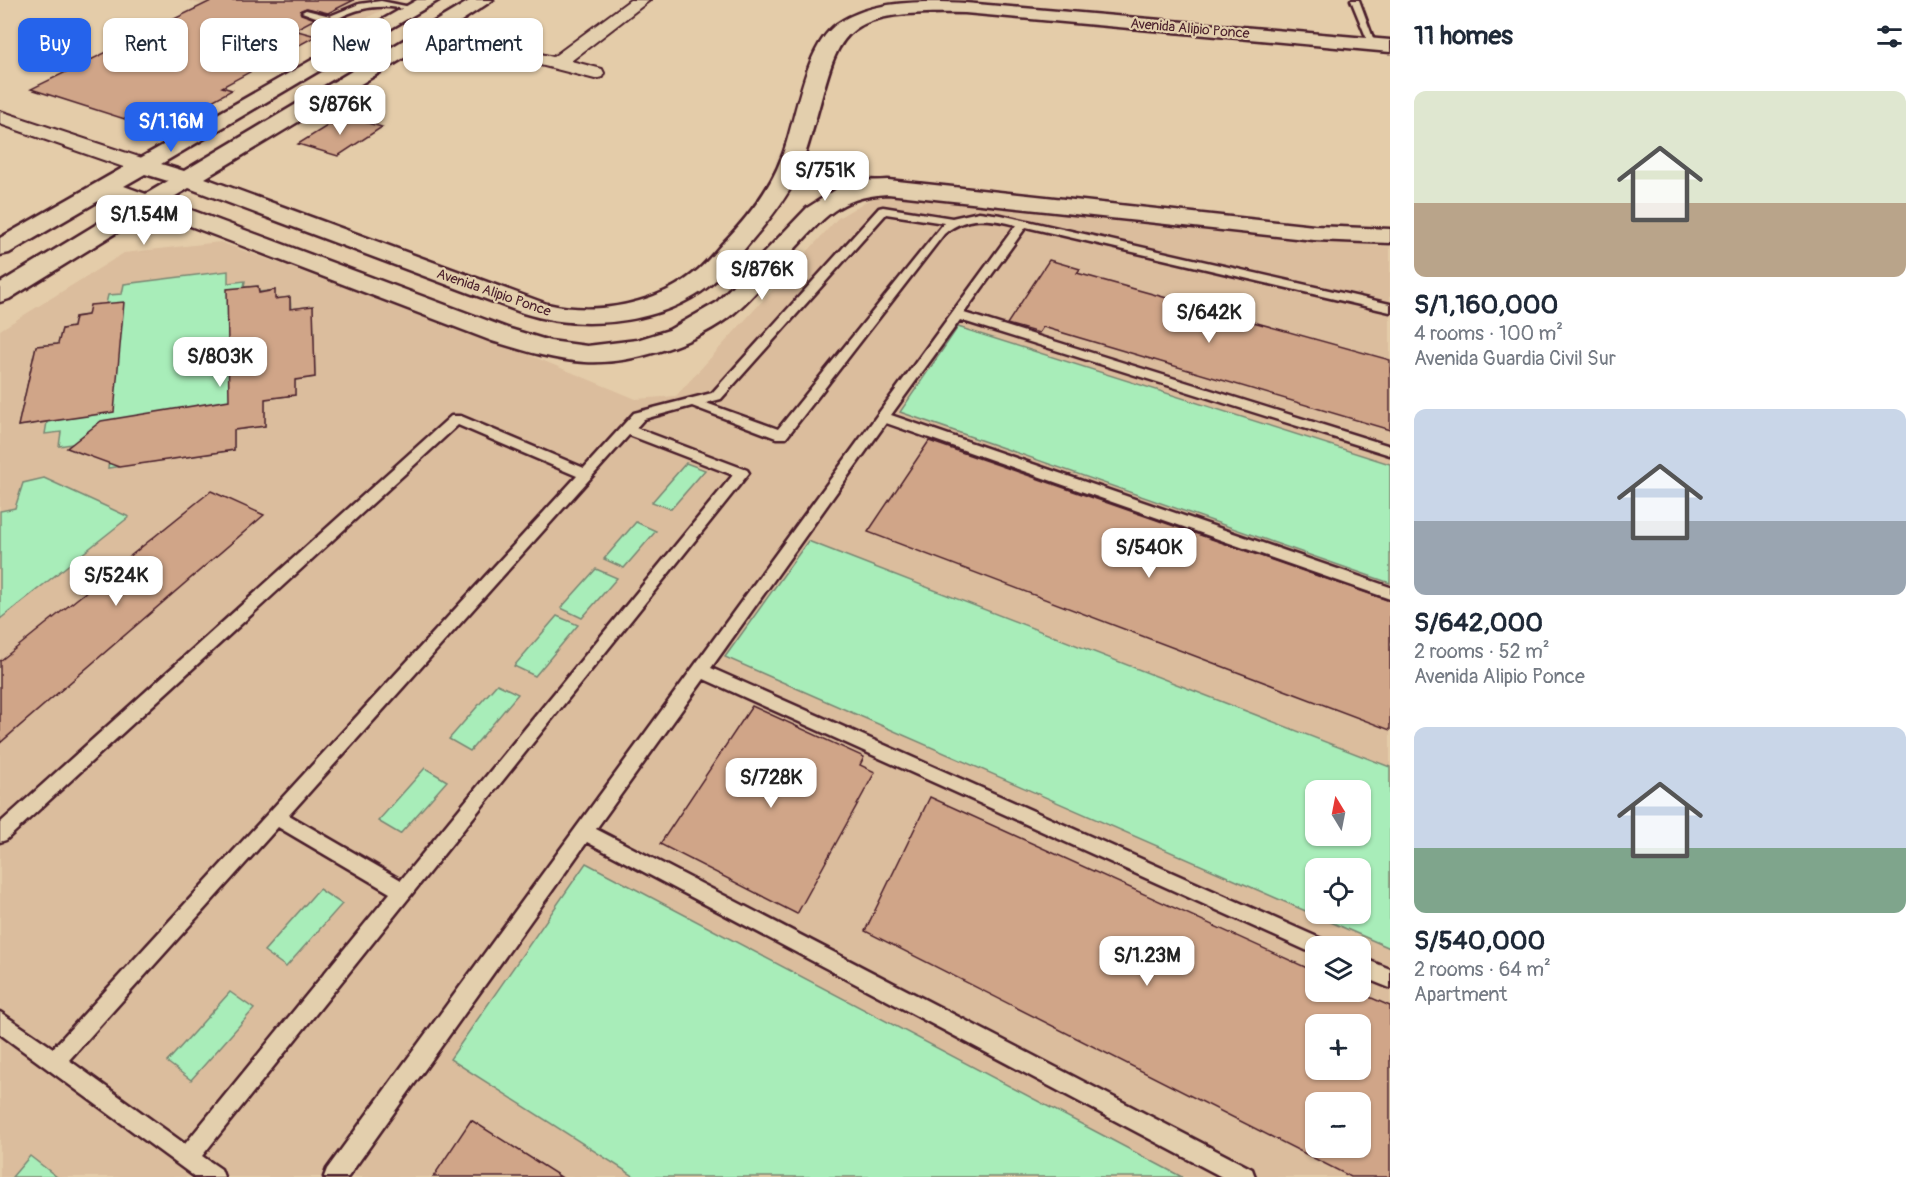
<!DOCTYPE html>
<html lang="en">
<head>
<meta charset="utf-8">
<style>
  :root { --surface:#fff; --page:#f2f2f3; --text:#1f2937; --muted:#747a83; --accent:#2563eb }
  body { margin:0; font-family:Pangolin,sans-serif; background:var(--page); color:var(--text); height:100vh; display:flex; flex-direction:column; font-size:22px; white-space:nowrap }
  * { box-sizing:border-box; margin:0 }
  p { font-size:20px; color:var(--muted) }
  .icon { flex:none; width:33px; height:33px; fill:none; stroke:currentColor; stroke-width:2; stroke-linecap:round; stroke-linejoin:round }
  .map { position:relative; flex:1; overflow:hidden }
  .panel { display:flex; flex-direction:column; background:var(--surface); width:540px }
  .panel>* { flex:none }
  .hud { position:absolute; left:18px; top:18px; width:570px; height:54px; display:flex; gap:12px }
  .needle { width:39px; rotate:350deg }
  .controls { position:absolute; left:1305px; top:780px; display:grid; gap:12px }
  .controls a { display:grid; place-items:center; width:66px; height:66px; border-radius:12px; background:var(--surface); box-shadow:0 2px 4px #0004; font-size:30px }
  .price { position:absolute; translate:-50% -51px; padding:0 14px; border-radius:12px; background:#fff; color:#222; font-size:20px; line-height:39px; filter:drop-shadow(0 2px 3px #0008) }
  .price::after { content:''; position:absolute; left:50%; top:36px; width:18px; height:14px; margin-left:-9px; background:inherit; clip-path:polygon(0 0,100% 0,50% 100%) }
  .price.current { background:var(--accent); color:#fff }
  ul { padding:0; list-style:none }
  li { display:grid; align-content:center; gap:12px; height:318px; padding:0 24px }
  li span { display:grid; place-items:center; height:186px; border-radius:12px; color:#555 }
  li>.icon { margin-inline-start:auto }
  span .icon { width:108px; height:108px; fill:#fffc; stroke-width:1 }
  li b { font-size:26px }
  h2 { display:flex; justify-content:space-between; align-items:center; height:72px; padding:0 24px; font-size:26px }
  .chip { padding:0 21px; border-radius:12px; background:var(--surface); box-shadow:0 2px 4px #0004; font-size:21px; line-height:54px }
  .chip.current { background:var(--accent); color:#fff }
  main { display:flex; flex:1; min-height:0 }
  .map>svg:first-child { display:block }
</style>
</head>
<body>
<main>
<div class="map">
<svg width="1390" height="1177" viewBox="0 0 1390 1177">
  <rect width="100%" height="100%" fill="#e4cca9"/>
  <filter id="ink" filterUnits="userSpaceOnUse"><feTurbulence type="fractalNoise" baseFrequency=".0167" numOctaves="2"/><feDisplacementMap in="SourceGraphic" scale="12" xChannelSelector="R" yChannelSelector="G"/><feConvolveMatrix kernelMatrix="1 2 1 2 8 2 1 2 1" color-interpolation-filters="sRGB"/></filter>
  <g filter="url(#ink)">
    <path fill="#dbbd9d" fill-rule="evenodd" d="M 185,0 L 401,0 L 327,39 Z
      M 880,193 L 1390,247 L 1390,1177 L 0,1177 L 0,330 L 124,253 L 220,242 L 527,354 L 636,399 L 676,396 L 838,218 ZM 1316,790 L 1360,790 L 1360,836 L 1316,836 ZM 1316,868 L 1360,868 L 1360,914 L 1316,914 ZM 1316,946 L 1360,946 L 1360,992 L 1316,992 ZM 1316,1024 L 1360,1024 L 1360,1070 L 1316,1070 ZM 1316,1102 L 1360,1102 L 1360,1148 L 1316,1148 Z"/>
    <path fill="#a8edb9" stroke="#798672" stroke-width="1.5" fill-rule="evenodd" d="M 228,271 L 228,283 L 245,281 L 244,287 L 258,286 L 259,292 L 275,290 L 275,299 L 290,297 L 291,309 L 313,306 L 315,377 L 295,380 L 295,395 L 265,399 L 265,426 L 234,430 L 234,450 L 108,468 L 111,446 L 90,449 L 83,454 L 67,448 L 71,444 L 59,446 L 61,432 L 45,434 L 47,422 L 18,426 L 36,346 L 58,344 L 62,329 L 73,327 L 75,317 L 88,315 L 106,304 L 108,295 L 122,294 L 124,284 Z
      M 958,327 L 1390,464 L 1390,583 L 900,412 Z
      M 686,463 L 705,470 L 671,509 L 652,502 Z
      M 44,478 L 129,517 L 0,619 L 0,511 L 15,508 L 23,483 Z
      M 636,522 L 656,531 L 624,568 L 604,559 Z
      M 808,541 L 1390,767 L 1390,948 L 725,657 ZM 1316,790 L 1360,790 L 1360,836 L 1316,836 ZM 1316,868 L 1360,868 L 1360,914 L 1316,914 Z
      M 596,569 L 617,578 L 582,618 L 561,608 Z
      M 557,616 L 578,625 L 535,676 L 514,666 Z
      M 497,684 L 518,694 L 470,751 L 449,739 Z
      M 425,768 L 447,781 L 400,834 L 378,821 Z
      M 586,863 L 1182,1177 L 635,1177 L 450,1059 Z
      M 319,889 L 342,904 L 286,967 L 264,951 Z
      M 230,992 L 254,1009 L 191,1080 L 167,1062 Z
      M 30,1156 L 57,1177 L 12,1177 Z"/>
    <path fill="#d0a588" stroke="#4a1f2b" stroke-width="1.5" fill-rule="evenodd" d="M 213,0 L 354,0 L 328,13 L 307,8 L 301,10 L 301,14 L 315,19 L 294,30 L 316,36 L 222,87 L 232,90 L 159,130 L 31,89 Z
      M 343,116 L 382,127 L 338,156 L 298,144 Z
      M 1049,260 L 1080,269 L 1077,273 L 1390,360 L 1390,430 L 1043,327 L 1039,333 L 1007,324 Z
      M 258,286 L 259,293 L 275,290 L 275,299 L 290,297 L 290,309 L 313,306 L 315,377 L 295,380 L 295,395 L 265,399 L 265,426 L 234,430 L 234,450 L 119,467 L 67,448 L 101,421 L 229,400 L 227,289 Z
      M 124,302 L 114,412 L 18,426 L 36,346 L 58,344 L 62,329 L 73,327 L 75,317 L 88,315 L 90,305 Z
      M 929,441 L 1390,601 L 1390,730 L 868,532 Z
      M 211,491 L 264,515 L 0,743 L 0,661 Z
      M 752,706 L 864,757 L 860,765 L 875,772 L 797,914 L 660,844 Z
      M 930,797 L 1316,972 L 1316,992 L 1358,992 L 1390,1006 L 1390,1177 L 1351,1177 L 865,931 ZM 1316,1024 L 1360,1024 L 1360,1070 L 1316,1070 ZM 1316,1102 L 1360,1102 L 1360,1148 L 1316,1148 Z
      M 471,1120 L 561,1177 L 433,1177 Z"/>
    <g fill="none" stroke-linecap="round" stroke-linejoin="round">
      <g stroke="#4a1f2b" stroke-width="5">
        <path id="lane" d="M 1351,0 L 1359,0 L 1376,46 L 1369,44 Z
          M 381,1 L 420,9 L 416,11 C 388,5 366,4 339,18 L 382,28 L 383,30 L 379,33 L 327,21 L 302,12 L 306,10 L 330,16 L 359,4 Z
          M 883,207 L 952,218 L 979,212 L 1001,215 L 1390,304 L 1390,312 L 1026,227 L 964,313 L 1390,446 L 1390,455 L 960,320 L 891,415 L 1390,587 L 1390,599 L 886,423 L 711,668 L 1324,940 L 1326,946 L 1316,946 L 1316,954 L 1310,952 L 704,679 L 596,829 L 1252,1169 L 1255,1177 L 1222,1177 L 587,842 L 348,1177 L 324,1177 L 327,1169 L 1016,225 C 989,218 966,215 944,234 L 786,438 L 776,438 L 692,406 L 644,419 L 636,428 L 747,470 L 749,473 L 202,1156 L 221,1169 L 224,1177 L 195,1177 L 0,1034 L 0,1012 L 53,1048 L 577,476 L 458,425 L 6,840 L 0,842 L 0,823 L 451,416 L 461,416 L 584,468 L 634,413 L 712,393 L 879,208 ZM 886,214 L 944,223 L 778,429 L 706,403 L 721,399 ZM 629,435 L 733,475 L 401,880 L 289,815 ZM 278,827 L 390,893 L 185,1144 L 69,1060 Z
          M 1360,957 L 1390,969 L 1390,988 L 1360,976 Z"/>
      </g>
      <g stroke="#4a1f2b" stroke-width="4">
        <path id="street" d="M 630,0 L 650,0 L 571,61 L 602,69 L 604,73 L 602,77 L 595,79 L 427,36 L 424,32 L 433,27 L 553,57 Z
          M 0,111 L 151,161 L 154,166 L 151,171 L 135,171 L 0,124 Z"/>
      </g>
      <g stroke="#4a1f2b" stroke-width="5">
        <path id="secondary" d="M 417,0 L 439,0 L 161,164 L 184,171 L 471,0 L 493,0 L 417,50 L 205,178 L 547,304 C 597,316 659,304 698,270 C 707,262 715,252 723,243 C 747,218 770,190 782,157 C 796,121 804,47 837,24 C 872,0 923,1 965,3 L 1390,40 L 1390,52 L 965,13 C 819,9 843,40 804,158 C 820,178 864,182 888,180 L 1314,226 L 1390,229 L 1390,243 L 1314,240 L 888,194 C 837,197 824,218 791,253 C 772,273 755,296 734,313 C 698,343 632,365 585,362 C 553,360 522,350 492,341 L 151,211 L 9,299 L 0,302 L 0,283 L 130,204 L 107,196 L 9,253 L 0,255 L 0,238 ZM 145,174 L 168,181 L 146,194 L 124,186 ZM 797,176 L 808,182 L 837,189 L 807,208 L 716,303 L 669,330 L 637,340 L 587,346 L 550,341 L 510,329 L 167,201 L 189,188 L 523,313 C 579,331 652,325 701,292 C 721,278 737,258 752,240 C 769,220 786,199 797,176 Z"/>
      </g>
      <use href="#lane" fill="#e3cfad" fill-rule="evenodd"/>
      <use href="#street" fill="#e3cfad" fill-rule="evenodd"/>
      <use href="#secondary" fill="#e3cfad" fill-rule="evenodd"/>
    </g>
  </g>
  <g text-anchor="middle" stroke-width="4.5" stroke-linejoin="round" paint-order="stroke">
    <g font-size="14" fill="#4a1f2b" stroke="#e3cfad">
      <text transform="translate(1190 28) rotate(5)" y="5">Avenida Alipio Ponce</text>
      <text transform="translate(494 292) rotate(19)" y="5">Avenida Alipio Ponce</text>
    </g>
  </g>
</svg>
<div class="controls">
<a><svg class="needle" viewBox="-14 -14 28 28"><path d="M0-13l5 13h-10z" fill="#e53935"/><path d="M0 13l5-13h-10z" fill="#747a83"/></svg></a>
<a><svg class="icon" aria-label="locate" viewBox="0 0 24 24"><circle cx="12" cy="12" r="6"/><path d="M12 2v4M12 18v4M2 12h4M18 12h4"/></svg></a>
<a><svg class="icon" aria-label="layers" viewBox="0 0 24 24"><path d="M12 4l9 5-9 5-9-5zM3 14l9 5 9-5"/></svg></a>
<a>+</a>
<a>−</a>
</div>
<b class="price" style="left:340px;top:136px">S/876K</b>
<b class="price current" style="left:171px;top:153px">S/1.16M</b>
<b class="price" style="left:825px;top:202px">S/751K</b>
<b class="price" style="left:144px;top:246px">S/1.54M</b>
<b class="price" style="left:762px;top:301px">S/876K</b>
<b class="price" style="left:1209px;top:344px">S/642K</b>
<b class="price" style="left:220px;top:388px">S/803K</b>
<b class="price" style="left:1149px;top:579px">S/540K</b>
<b class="price" style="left:116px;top:607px">S/524K</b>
<b class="price" style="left:771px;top:809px">S/728K</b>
<b class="price" style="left:1147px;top:987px">S/1.23M</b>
<div class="hud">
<a class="chip current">Buy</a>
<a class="chip">Rent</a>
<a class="chip">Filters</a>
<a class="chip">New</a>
<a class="chip">Apartment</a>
</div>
</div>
<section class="panel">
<h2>11 homes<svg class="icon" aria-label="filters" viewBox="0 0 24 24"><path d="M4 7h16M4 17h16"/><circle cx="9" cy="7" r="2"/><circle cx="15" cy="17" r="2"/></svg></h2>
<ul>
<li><span style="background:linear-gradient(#dfe7d0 60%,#b9a48a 0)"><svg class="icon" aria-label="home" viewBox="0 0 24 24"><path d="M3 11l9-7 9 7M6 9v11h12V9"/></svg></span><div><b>S/1,160,000</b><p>4 rooms · 100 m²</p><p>Avenida Guardia Civil Sur</p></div></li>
<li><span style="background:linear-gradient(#c9d6e8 60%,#9aa5b1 0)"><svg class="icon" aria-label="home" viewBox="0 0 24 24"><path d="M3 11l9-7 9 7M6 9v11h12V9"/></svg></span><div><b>S/642,000</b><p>2 rooms · 52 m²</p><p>Avenida Alipio Ponce</p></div></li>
<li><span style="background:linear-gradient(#c9d6e8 65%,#7fa58c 0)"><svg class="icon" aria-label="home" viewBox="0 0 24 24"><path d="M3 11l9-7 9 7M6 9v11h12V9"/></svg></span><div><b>S/540,000</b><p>2 rooms · 64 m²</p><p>Apartment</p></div></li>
</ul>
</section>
</main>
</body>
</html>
